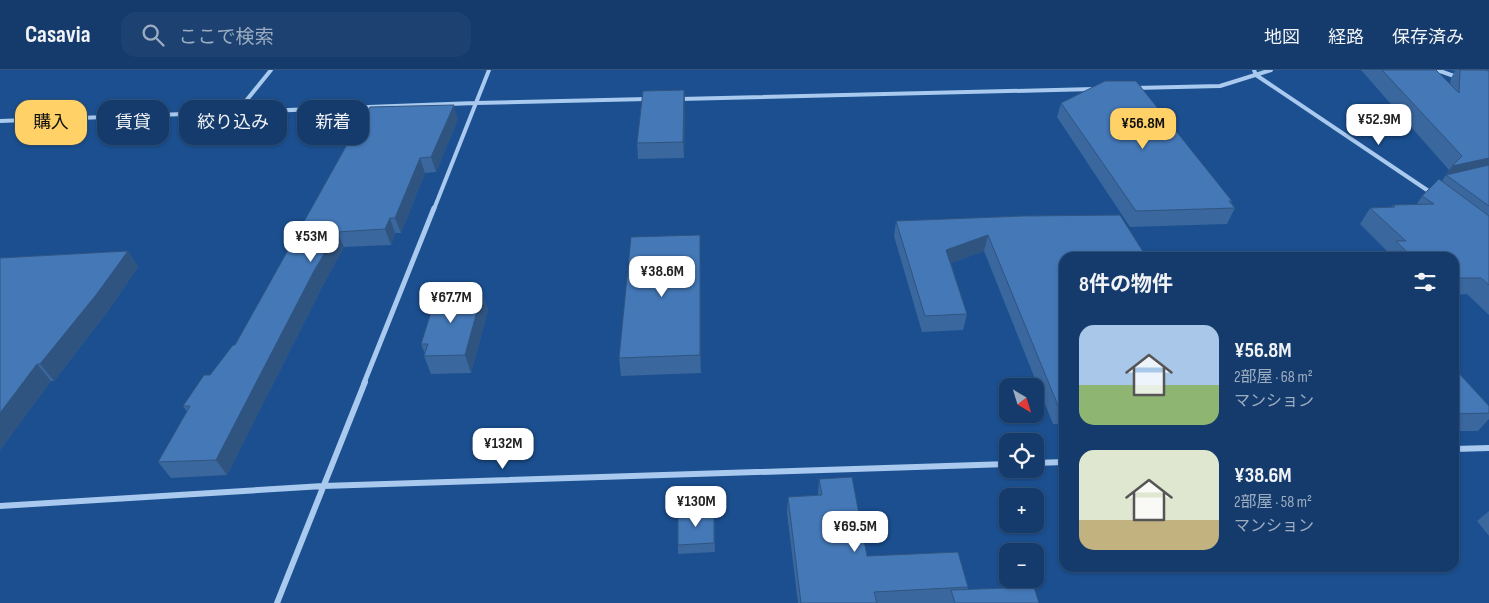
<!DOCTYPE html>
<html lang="ja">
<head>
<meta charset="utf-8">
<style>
  :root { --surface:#143b6b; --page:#1d4271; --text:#f1f3f6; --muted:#9dadc1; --line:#33557e; --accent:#ffd166 }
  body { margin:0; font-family:"Sofia Sans Condensed","Noto Sans JP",sans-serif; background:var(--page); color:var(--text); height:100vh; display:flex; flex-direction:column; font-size:19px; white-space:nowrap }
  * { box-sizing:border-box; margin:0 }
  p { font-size:16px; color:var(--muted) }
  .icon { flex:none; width:28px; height:28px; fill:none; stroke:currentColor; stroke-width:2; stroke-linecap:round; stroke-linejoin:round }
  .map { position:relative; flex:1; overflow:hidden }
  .details { position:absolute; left:1059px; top:182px; width:400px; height:320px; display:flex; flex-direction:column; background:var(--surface); border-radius:15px; box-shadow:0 1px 4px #0004,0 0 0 1px var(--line) }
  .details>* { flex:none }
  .banner { position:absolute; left:15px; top:30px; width:475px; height:45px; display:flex; gap:10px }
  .needle { width:32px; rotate:142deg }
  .tools { position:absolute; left:999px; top:308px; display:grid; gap:10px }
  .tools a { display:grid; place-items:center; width:45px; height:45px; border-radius:10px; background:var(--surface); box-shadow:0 1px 4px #0004,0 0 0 1px var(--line); font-size:25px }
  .price { position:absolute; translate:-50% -42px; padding:0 11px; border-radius:10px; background:#fff; color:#222; font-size:16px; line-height:32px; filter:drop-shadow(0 1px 2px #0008) }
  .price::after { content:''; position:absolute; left:50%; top:30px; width:15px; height:11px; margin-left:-8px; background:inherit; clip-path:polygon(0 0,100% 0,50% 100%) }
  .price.active { background:var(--accent); color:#111 }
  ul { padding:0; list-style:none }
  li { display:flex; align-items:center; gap:15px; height:125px; padding:0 20px }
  li span { display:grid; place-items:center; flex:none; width:140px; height:100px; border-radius:15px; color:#555 }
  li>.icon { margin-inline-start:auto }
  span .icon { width:60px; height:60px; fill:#fffc; stroke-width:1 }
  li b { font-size:21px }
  h2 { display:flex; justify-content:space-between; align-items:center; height:60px; padding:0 20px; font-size:21px }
  .chip { padding:0 18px; border-radius:15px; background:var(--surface); box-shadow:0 1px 4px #0004,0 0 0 1px var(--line); font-size:18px; line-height:45px }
  .chip.active { background:var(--accent); color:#111 }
  header { display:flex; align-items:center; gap:30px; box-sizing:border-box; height:70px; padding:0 25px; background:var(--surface); border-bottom:1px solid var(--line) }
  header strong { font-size:24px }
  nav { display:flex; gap:28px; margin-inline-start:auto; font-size:18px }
  .search { width:350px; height:45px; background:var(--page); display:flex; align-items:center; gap:12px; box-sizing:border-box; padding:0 18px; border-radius:15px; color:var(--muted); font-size:19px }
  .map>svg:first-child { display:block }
</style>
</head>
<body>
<header>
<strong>Casavia</strong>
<div class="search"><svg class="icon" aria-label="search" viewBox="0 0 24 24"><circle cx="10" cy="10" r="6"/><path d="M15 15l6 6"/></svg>ここで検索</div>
<nav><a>地図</a><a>経路</a><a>保存済み</a></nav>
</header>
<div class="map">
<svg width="1489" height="533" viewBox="0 0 1489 533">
  <rect width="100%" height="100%" fill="#1b4f8f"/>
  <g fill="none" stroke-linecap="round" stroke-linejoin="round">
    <path stroke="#a9c9ee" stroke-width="4" d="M 1254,0 L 1256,5 L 1433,124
      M 1437,0 L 1457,7
      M 1135,18 L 1220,16 L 1271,0
      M 680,29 L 1094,19
      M 237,42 L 271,0
      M 0,51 L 475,33 L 647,29
      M 434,139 L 489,0"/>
    <path stroke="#a9c9ee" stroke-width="5" d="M 364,313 L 434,138"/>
    <path stroke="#a9c9ee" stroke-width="6" d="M 1454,379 L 1489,378
      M 1035,393 L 1064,392
      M 0,436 L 323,416 L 1008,394
      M 277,533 L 365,312"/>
  </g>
  <path fill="#3a679d" d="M 1361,0 L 1436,0 L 1450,14 L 1451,8 L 1455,1 L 1451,0 L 1489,0 L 1489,245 L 1467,224 L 1454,225 L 1454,188 L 1384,188 L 1388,182 L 1360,154 L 1370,138 L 1391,137 L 1393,135 L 1417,134 L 1422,126 L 1442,111 L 1449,100 Z
    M 684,20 L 685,35 L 684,88 L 638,89 L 637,73 Z
    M 1061,33 L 1232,131 L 1231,133 L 1235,138 L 1227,154 L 1130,157 L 1057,47 Z
    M 458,49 L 436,102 L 425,103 L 401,163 L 395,163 L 391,175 L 344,177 L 322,217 L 227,405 L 171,408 L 158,392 L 187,342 L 183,336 L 210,305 L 235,275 L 354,62 Z
    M 1022,146 L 1064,188 L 1064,354 L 1053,354 L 984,181 L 951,193 L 967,244 L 963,260 L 922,262 L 894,166 L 896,151 Z
    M 128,181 L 138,197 L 108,241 L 54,311 L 51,311 L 0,380 L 0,188 Z
    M 700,183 L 701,303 L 621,306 L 619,288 Z
    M 482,223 L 488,240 L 471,303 L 431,304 L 424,286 L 425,284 L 421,274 Z
    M 1454,298 L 1489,336 L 1489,349 L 1478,361 L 1454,361 Z
    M 819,409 L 867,486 L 968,517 L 968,519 L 1039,533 L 798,533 L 787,443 L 788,427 L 818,425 Z
    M 1489,441 L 1489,466 L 1477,451 Z
    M 714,442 L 715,482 L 678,484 L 678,475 Z"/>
  <path fill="#305480" d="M 684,20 L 685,35 L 684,88 L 683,72 Z
    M 454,35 L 458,49 L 436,102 L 431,87 Z
    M 420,88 L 425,103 L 401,163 L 395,148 Z
    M 1489,88 L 1489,100 L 1446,105 L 1452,96 Z
    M 390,148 L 395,163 L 391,175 L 385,159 Z
    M 337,162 L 344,177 L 322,217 L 227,405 L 216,390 L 314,201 Z
    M 700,165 L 700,183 L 701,303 L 700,285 Z
    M 988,165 L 984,181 L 943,196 L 946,180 Z
    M 128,181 L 138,197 L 108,241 L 54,311 L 40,294 Z
    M 482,223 L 488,240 L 471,303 L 465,285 Z
    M 37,294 L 51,311 L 0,380 L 0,343 Z"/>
  <path fill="#4478b7" stroke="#305480" d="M 1382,0 L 1436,0 L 1459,23 L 1460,0 L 1485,0 L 1489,1 L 1489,88 L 1452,96 L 1462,86 Z
    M 1105,11 L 1136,11 L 1232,131 L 1229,131 L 1235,138 L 1136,141 L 1061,33 Z
    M 684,20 L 683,72 L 637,73 L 643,21 Z
    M 454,35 L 431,87 L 420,88 L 395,148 L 390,148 L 385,159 L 337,162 L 314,201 L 216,390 L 158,392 L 190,336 L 183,336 L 204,305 L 210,305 L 233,275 L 235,275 L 354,62 L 357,61 L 370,37 Z
    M 1489,95 L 1489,136 L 1446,105 Z
    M 1439,109 L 1489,146 L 1489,215 L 1481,208 L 1454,208 L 1454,188 L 1413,188 L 1396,171 L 1406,171 L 1370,138 L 1395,137 L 1393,135 L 1434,134 L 1422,126 Z
    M 1120,145 L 1147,188 L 1064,188 L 1064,338 L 1059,338 L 988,165 L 946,180 L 967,244 L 925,246 L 896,151 L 1022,146 Z
    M 700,165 L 700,285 L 619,288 L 631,167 Z
    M 128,181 L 96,225 L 40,294 L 37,294 L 0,343 L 0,188 Z
    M 437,223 L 482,223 L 465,285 L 424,286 L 428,274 L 421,274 Z
    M 1454,298 L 1489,336 L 1489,343 L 1454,344 Z
    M 852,407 L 867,486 L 958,482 L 968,517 L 874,522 L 877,533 L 801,533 L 788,427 L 822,425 L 819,409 Z
    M 714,442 L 714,473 L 678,475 L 678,444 Z
    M 1034,517 L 1039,533 L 955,533 L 951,520 Z"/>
</svg>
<div class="tools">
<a><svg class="needle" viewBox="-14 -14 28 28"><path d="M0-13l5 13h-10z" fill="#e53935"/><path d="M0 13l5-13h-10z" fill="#9dadc1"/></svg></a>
<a><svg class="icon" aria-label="locate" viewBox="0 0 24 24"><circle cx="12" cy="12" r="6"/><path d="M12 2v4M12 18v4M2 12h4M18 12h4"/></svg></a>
<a>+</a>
<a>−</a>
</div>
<b class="price" style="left:1379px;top:76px">¥52.9M</b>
<b class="price active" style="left:1143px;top:80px">¥56.8M</b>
<b class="price" style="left:311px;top:193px">¥53M</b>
<b class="price" style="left:662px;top:228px">¥38.6M</b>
<b class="price" style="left:451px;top:254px">¥67.7M</b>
<b class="price" style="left:503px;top:400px">¥132M</b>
<b class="price" style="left:696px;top:458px">¥130M</b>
<b class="price" style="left:855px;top:483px">¥69.5M</b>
<div class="banner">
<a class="chip active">購入</a>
<a class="chip">賃貸</a>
<a class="chip">絞り込み</a>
<a class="chip">新着</a>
</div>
<section class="details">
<h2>8件の物件<svg class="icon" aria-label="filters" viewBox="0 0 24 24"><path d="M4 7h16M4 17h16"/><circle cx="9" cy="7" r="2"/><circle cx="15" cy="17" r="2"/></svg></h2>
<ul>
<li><span style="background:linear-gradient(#a9c7e8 60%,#8fb573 0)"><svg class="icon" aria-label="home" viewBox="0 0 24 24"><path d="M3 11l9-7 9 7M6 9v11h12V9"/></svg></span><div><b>¥56.8M</b><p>2部屋 · 68 m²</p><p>マンション</p></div></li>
<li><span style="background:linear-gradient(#dfe7d0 70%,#c2b280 0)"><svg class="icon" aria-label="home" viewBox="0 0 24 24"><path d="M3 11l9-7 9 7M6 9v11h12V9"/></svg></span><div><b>¥38.6M</b><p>2部屋 · 58 m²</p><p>マンション</p></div></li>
</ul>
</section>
</div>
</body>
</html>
